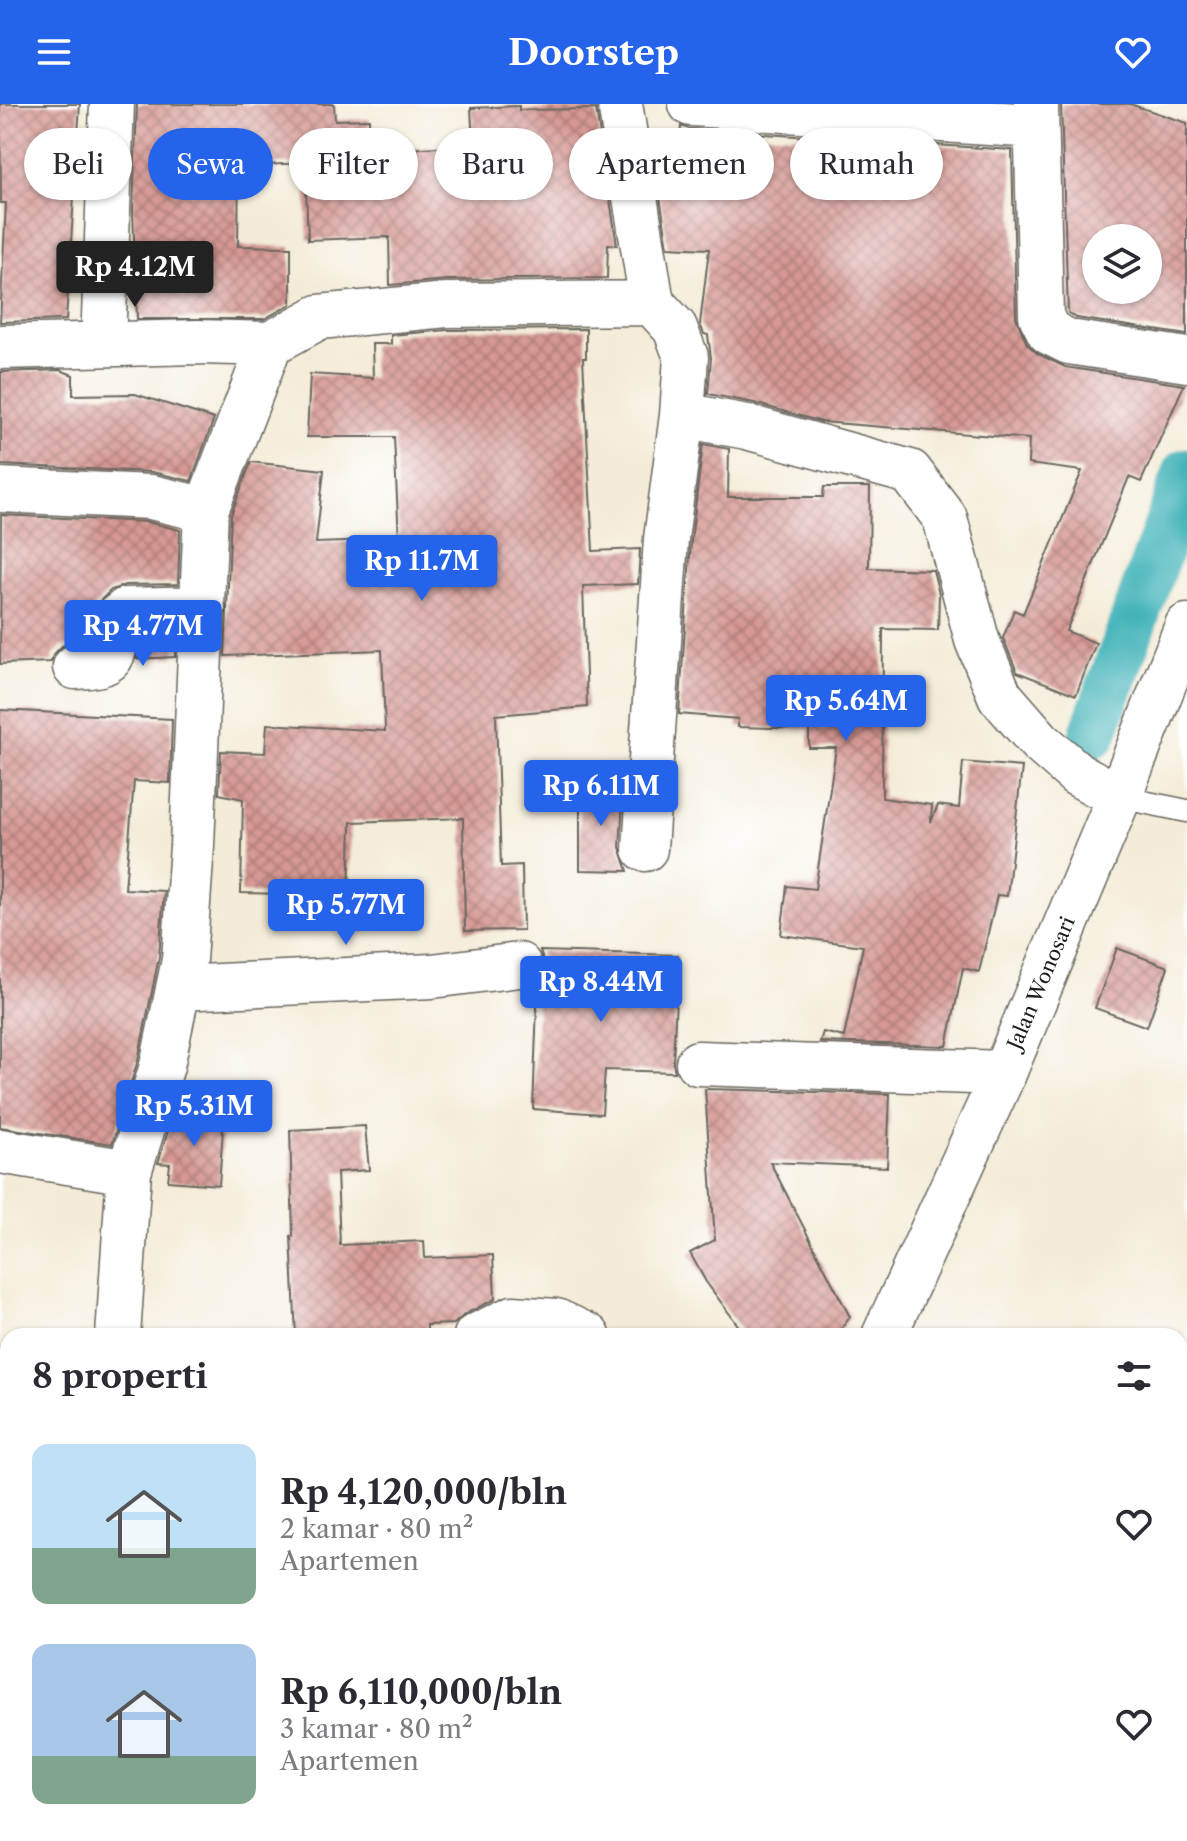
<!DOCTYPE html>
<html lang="id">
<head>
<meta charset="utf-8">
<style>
  :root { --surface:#fff; --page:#f7f7f7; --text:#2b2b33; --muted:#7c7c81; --accent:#2563eb }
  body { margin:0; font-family:"Libre Caslon Text",serif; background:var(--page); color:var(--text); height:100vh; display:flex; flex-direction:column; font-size:30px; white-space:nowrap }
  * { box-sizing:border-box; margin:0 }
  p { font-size:26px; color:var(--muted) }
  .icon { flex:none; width:44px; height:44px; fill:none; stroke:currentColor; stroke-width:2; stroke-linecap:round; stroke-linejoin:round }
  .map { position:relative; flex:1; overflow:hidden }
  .panel { position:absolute; left:0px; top:1224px; width:1188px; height:514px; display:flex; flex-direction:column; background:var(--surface); border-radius:24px 24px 0 0; box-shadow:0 2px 6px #0004 }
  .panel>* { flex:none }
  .top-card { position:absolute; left:24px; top:24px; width:1140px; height:72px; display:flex; gap:16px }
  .buttons { position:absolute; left:1082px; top:120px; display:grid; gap:16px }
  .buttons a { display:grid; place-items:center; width:80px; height:80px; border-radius:50%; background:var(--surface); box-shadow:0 2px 6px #0004; font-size:40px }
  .price { position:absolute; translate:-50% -68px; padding:0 18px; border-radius:8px; background:var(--accent); color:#fff; font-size:26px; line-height:52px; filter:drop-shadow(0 2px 4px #0008) }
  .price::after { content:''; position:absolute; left:50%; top:48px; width:24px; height:18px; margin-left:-12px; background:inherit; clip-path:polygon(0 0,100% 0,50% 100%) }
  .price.current { background:#222; color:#fff }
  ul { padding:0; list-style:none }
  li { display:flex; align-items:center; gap:24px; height:200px; padding:0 32px }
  li span { display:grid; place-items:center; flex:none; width:224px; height:160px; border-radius:16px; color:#555 }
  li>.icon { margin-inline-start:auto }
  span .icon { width:96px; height:96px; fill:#fffc; stroke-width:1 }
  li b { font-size:34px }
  h2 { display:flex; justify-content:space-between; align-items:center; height:96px; padding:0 32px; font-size:34px }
  .pill { padding:0 28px; border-radius:36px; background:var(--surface); box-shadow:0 2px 6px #0004; font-size:28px; line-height:72px }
  .pill.current { background:var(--accent); color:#fff }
  header { display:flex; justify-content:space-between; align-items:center; height:104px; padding:0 32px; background:var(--accent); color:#fff; font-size:36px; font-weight:800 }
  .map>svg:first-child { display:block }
</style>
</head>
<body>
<header><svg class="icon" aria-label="menu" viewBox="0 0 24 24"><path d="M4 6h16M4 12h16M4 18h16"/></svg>Doorstep<svg class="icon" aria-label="heart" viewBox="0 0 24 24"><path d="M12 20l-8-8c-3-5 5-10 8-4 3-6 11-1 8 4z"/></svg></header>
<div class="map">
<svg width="1187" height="1737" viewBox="0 0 1187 1737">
  <defs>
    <pattern id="building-cross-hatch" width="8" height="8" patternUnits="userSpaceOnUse" patternTransform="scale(2)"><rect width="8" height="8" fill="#d79994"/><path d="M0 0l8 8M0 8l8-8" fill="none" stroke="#ae7c78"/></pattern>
  </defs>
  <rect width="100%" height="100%" fill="#fff"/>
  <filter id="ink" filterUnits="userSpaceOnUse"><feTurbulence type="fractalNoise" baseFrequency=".0125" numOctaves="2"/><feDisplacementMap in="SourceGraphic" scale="16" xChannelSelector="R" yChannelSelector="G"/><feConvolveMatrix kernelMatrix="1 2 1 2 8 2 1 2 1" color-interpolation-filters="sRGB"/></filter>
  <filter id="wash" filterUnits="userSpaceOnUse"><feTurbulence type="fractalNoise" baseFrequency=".006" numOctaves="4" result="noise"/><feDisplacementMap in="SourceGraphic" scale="32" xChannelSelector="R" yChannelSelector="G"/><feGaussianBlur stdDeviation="1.8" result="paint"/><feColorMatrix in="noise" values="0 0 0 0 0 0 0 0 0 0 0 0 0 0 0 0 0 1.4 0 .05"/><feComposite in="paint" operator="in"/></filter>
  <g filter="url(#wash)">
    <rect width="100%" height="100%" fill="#f4ecd8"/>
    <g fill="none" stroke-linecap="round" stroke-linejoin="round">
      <path stroke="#41b2b8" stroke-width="48" d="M 1093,630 L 1187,368"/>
    </g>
    <g id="blocks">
      <path fill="url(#building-cross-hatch)" fill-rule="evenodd" d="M 0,0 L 80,0 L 66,216 L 0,218 L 6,99 L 1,99 Z
        M 137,0 L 334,0 L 335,16 L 369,15 L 370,47 L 473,41 L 471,4 L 519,2 L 519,6 L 596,5 L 617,141 L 608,140 L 607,174 L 447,176 L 390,181 L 389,133 L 308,136 L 305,59 L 239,62 L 238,142 L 291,143 L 291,200 L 264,215 L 137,215 L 133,107 Z
        M 1061,0 L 1130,0 L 1187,19 L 1187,231 L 1077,214 L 1068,209 ZM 1096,134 L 1148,134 L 1148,186 L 1096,186 Z
        M 681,22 L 689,25 L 1012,46 L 1016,213 L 1027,240 L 1038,250 L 1065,263 L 1184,281 L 1141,378 L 1129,373 L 1066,527 L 1096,539 L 1076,591 L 1017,568 L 1003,534 L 1014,506 L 1023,510 L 1082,367 L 1028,360 L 1029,335 L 822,318 L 754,299 L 708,290 L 711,254 L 708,231 L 704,230 L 700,220 L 709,145 L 668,143 L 659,87 L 677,88 Z
        M 586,225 L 586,254 L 583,254 L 593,447 L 640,445 L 638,480 L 583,482 L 587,603 L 496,611 L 501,762 L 522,761 L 523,826 L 465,827 L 463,714 L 351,718 L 349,797 L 284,796 L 284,790 L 241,789 L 243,695 L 219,690 L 221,647 L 265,649 L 267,620 L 385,627 L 382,546 L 225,552 L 231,411 L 251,358 L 324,366 L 316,439 L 399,436 L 394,333 L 307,333 L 310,270 L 373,274 L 372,240 L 391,240 L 391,231 L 448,226 Z
        M 60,266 L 73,271 L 73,291 L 135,290 L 214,315 L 191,377 L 152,368 L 1,361 L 1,268 Z
        M 703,340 L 729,345 L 728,393 L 823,393 L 824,383 L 870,383 L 869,464 L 933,466 L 939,490 L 938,526 L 883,525 L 882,694 L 932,701 L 931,718 L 938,701 L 959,704 L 963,658 L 1022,663 L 1007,792 L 997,791 L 979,868 L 963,864 L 947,942 L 820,938 L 823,928 L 844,933 L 863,842 L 781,831 L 787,782 L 815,785 L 836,644 L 809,644 L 809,625 L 738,623 L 738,615 L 679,610 L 691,437 Z
        M 1,411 L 148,418 L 180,426 L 178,480 L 125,481 L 111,486 L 93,504 L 90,536 L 62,542 L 53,551 L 51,558 L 0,560 Z
        M 176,530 L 175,553 L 137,555 L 141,531 Z
        M 0,606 L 172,615 L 170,679 L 134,677 L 125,785 L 164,787 L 159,853 L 138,956 L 112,1040 L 0,1023 Z
        M 580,681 L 624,681 L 620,743 L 628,767 L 580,766 Z
        M 1117,844 L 1168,863 L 1147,923 L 1095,904 Z
        M 540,847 L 678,851 L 673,959 L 675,968 L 605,966 L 602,1010 L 533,1005 L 538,876 L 544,859 Z
        M 705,985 L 890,990 L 887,1063 L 770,1058 L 850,1213 L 836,1232 L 746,1232 L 706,1178 L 690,1149 L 715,1136 Z
        M 174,1008 L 224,1011 L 219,1081 L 168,1077 L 170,1060 L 158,1059 Z
        M 365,1022 L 369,1066 L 337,1068 L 340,1141 L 424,1137 L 425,1154 L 493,1151 L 495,1195 L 465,1210 L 454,1220 L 427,1221 L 427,1229 L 296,1232 L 291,1132 L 293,1132 L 290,1026 Z"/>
    </g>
  </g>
  <g filter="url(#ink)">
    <use href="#blocks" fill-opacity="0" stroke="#68655e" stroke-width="2"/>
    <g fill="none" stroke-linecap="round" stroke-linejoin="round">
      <g stroke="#68655e" stroke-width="25">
        <path id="lane" d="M 1119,693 L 1187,707"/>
      </g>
      <g stroke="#68655e" stroke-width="47">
        <path id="street" d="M 620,0 L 652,199
          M 691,0 L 1036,22
          M 1036,0 L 1041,212 L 1049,228 L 1069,238 L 1187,256
          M 103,240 L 112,0
          M 0,243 L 198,238 L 270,240
          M 0,386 L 151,393 L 206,406
          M 75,563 C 117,561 115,555 116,514 L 126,506 L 203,504
          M 645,745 L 666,435 L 682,311
          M 178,884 L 432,872 L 519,861
          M 698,959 L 1004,969
          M 0,1047 L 129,1068
          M 118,1232 L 129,1068 L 162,962 L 184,856 L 192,742 L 206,406 L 270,240 L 319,213 L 447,201 L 652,199 L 675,224 L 686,253 L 682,311 L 747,323 L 910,368 L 945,414 L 977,536 L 1000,592 L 1040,638 L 1077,670 L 1119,693
          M 476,1232 L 513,1214 L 556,1217 L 588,1232
          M 0,1431 L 8,1430"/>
      </g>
      <g stroke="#68655e" stroke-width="47">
        <path id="highway" d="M 884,1232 L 1004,969 L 1119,693 L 1187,522
          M 648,1737 L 651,1730"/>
      </g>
      <use href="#lane" stroke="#fff" stroke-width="22"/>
      <use href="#street" stroke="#fff" stroke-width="44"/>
      <use href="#highway" stroke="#fff" stroke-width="44"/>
    </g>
  </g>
  <g text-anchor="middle" stroke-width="8" stroke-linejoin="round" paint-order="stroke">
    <g font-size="20" fill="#1c1c1c" stroke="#fff">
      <text transform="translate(1041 879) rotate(-67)" y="7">Jalan Wonosari</text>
    </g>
  </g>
</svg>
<div class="buttons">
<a><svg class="icon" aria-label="layers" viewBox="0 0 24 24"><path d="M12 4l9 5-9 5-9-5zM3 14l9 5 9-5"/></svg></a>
</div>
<b class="price current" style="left:135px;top:205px">Rp 4.12M</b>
<b class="price" style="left:422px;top:499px">Rp 11.7M</b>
<b class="price" style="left:143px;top:564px">Rp 4.77M</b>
<b class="price" style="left:846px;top:639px">Rp 5.64M</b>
<b class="price" style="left:601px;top:724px">Rp 6.11M</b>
<b class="price" style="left:346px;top:843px">Rp 5.77M</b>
<b class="price" style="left:601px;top:920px">Rp 8.44M</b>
<b class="price" style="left:194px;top:1044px">Rp 5.31M</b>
<div class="top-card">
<a class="pill">Beli</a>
<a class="pill current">Sewa</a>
<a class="pill">Filter</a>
<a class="pill">Baru</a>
<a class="pill">Apartemen</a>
<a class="pill">Rumah</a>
</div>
<section class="panel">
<h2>8 properti<svg class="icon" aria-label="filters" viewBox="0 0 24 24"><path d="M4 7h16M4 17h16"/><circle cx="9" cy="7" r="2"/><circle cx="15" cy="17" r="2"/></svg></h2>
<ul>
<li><span style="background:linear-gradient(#bfe0f5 65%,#7fa58c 0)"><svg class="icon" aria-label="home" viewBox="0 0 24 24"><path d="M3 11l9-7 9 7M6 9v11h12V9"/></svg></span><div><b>Rp 4,120,000/bln</b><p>2 kamar · 80 m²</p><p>Apartemen</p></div><svg class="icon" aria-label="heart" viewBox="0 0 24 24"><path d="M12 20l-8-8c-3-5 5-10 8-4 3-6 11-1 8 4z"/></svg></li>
<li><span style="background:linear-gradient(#a9c7e8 70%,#7fa58c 0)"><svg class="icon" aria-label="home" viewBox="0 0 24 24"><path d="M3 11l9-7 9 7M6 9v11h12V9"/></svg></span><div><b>Rp 6,110,000/bln</b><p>3 kamar · 80 m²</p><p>Apartemen</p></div><svg class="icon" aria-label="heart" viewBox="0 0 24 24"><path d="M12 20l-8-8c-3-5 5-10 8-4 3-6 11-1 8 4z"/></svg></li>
</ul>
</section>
</div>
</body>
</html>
